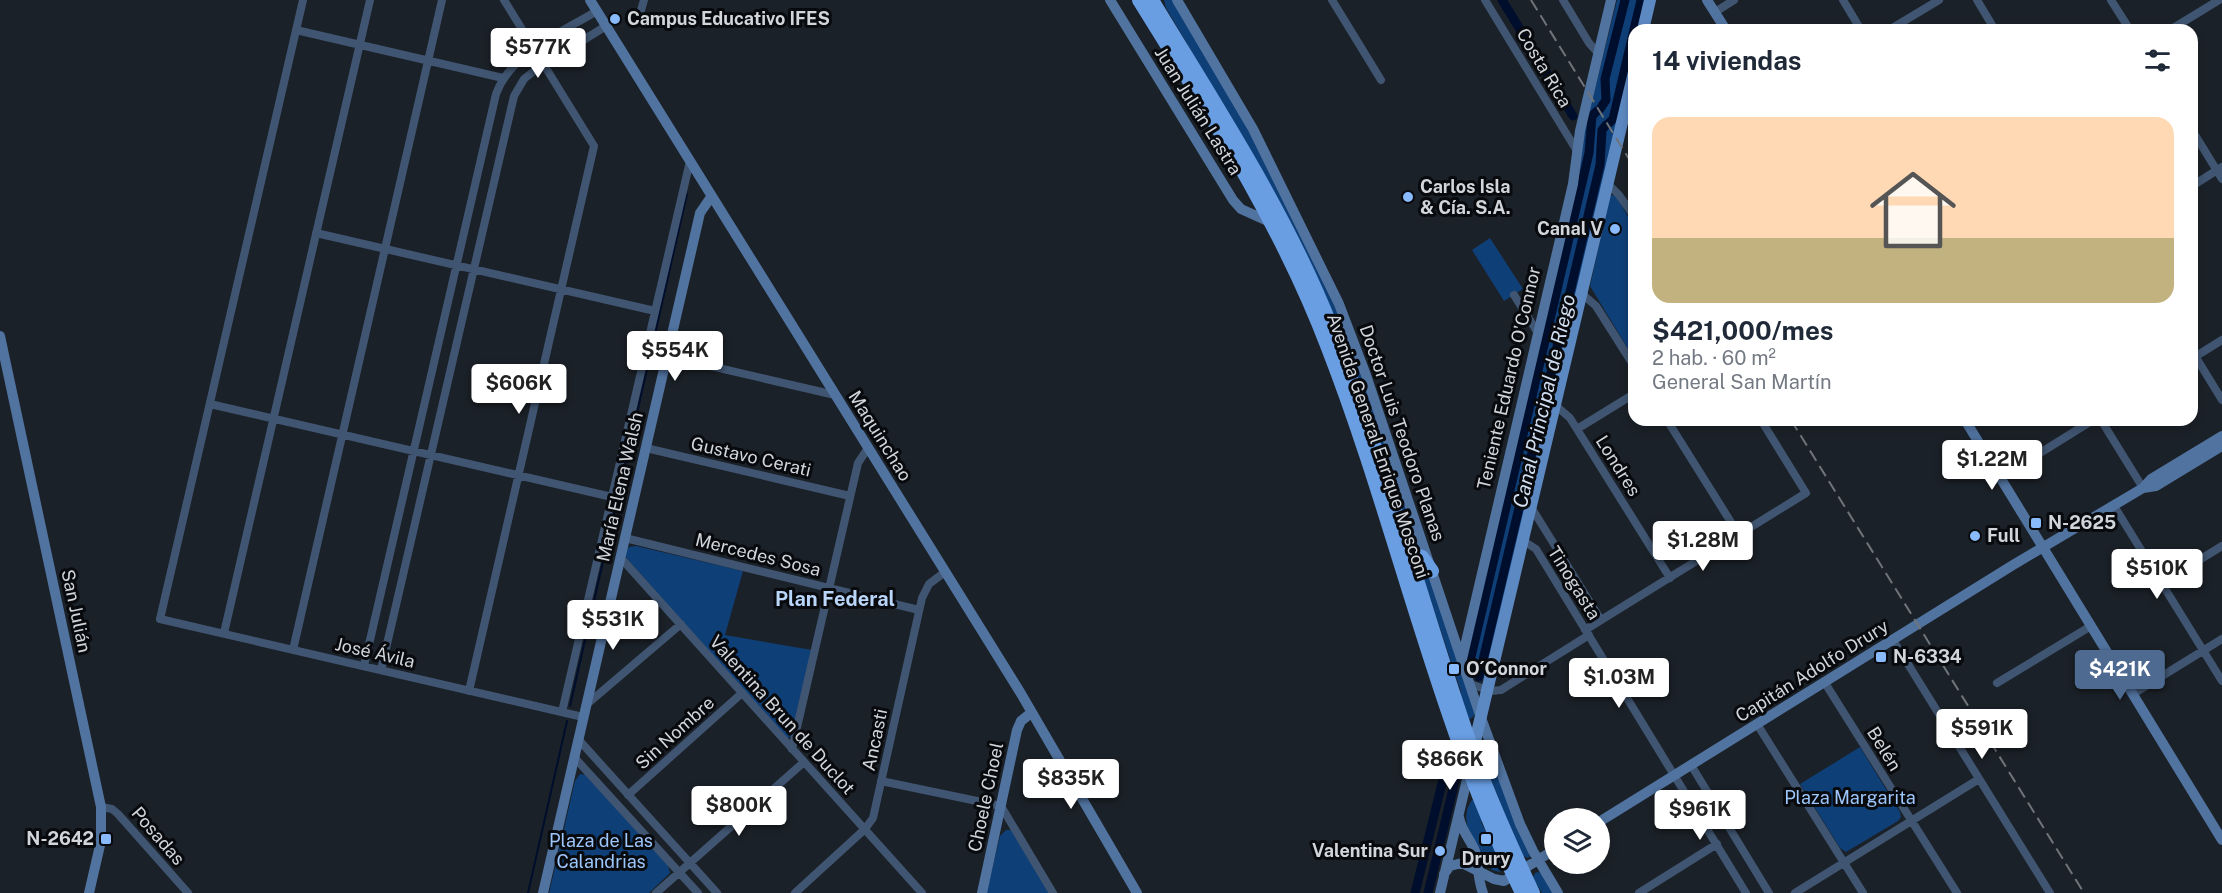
<!DOCTYPE html>
<html lang="es">
<head>
<meta charset="utf-8">
<style>
  :root { --surface:#fff; --page:#f2f2f3; --text:#1f2937; --muted:#747a83; --accent:#4e6a90 }
  body { margin:0; font-family:"Public Sans",sans-serif; background:var(--page); color:var(--text); height:100vh; display:flex; flex-direction:column; font-size:22px; white-space:nowrap }
  * { box-sizing:border-box; margin:0 }
  p { font-size:20px; color:var(--muted) }
  .icon { flex:none; width:33px; height:33px; fill:none; stroke:currentColor; stroke-width:2; stroke-linecap:round; stroke-linejoin:round }
  .map { position:relative; flex:1; overflow:hidden }
  .side { position:absolute; left:1628px; top:24px; width:570px; height:402px; display:flex; flex-direction:column; background:var(--surface); border-radius:18px; box-shadow:0 3px 9px #0003 }
  .side>* { flex:none }
  .tools { position:absolute; left:1544px; top:808px; display:grid; gap:12px }
  .tools a { display:grid; place-items:center; width:66px; height:66px; border-radius:50%; background:var(--surface); box-shadow:0 3px 9px #0003; font-size:30px }
  .price { position:absolute; translate:-50% -51px; padding:0 14px; border-radius:6px; background:#fff; color:#222; font-size:20px; line-height:39px; filter:drop-shadow(0 2px 3px #0008) }
  .price::after { content:''; position:absolute; left:50%; top:36px; width:18px; height:14px; margin-left:-9px; background:inherit; clip-path:polygon(0 0,100% 0,50% 100%) }
  .price.on { background:var(--accent); color:#fff }
  ul { padding:0; list-style:none }
  li { display:grid; align-content:center; gap:12px; height:318px; padding:0 24px }
  li span { display:grid; place-items:center; height:186px; border-radius:18px; color:#555 }
  li>.icon { margin-inline-start:auto }
  span .icon { width:108px; height:108px; fill:#fffc; stroke-width:1 }
  li b { font-size:26px }
  h2 { display:flex; justify-content:space-between; align-items:center; height:72px; padding:0 24px; font-size:26px }
  .map>svg:first-child { display:block }
</style>
</head>
<body>
<div class="map">
<svg width="2222" height="893" viewBox="0 0 2222 893">
  <rect width="100%" height="100%" fill="#1b2128"/>
  <path fill="#0f3f77" d="M 1164,0 L 1173,0 L 1238,108 L 1320,270 L 1353,349 L 1420,549 L 1415,550 L 1314,272 L 1280,202 L 1166,8 Z
    M 1617,0 L 1646,0 L 1639,30 L 1634,30 L 1633,53 L 1486,677 L 1480,682 L 1474,678 L 1467,652 L 1578,186 L 1584,133 Z
    M 1613,195 L 1616,196 L 1633,225 L 1633,357 L 1590,286 L 1610,196 Z
    M 1490,238 L 1523,289 L 1504,301 L 1472,250 Z
    M 636,546 L 743,571 L 725,635 L 812,650 L 791,736 L 788,738 L 784,736 L 629,561 C 624,556 625,551 629,547 Z
    M 1418,562 L 1425,564 L 1475,711 L 1474,716 L 1470,719 L 1468,718 L 1459,698 L 1461,692 Z
    M 1483,746 L 1486,746 L 1530,856 L 1528,858 L 1521,855 L 1480,752 L 1480,748 Z
    M 1860,747 L 1900,812 L 1901,817 L 1898,821 L 1846,852 L 1840,848 L 1800,784 Z
    M 580,774 L 586,775 L 668,865 L 670,873 L 649,893 L 549,893 L 575,781 Z
    M 1472,800 L 1474,800 L 1483,818 L 1481,822 L 1503,865 L 1500,872 L 1492,870 C 1480,850 1455,823 1472,800 Z
    M 1006,830 L 1012,830 L 1051,893 L 986,893 L 1000,836 Z
    M 1538,872 L 1541,873 L 1553,893 L 1542,893 L 1533,878 L 1535,873 Z"/>
  <g fill="none" stroke-linecap="round" stroke-linejoin="round">
    <path stroke="#000e2d" stroke-width="2" d="M 570,706 L 687,194
      M 528,893 L 567,721"/>
    <path stroke="#000e2d" stroke-width="9" d="M 1502,0 L 1573,116
      M 1600,109 L 1606,100 L 1605,79 L 1625,0
      M 1609,123 L 1613,119 L 1641,0
      M 1471,657 L 1589,153 L 1592,116 L 1597,111
      M 1479,677 L 1600,165 L 1602,130 L 1606,125
      M 1415,893 L 1450,751
      M 1428,893 L 1458,768"/>
    <path stroke="#405571" stroke-width="8" d="M 303,0 L 160,619 L 583,717
      M 1332,0 L 1381,80
      M 1485,0 L 1577,151
      M 1563,0 L 1589,43 L 1599,54
      M 1843,0 L 1861,30
      M 1977,0 L 1995,30
      M 2111,0 L 2130,30
      M 1715,12 L 1734,0
      M 639,17 L 644,0
      M 296,30 L 503,78
      M 1889,30 L 1939,0
      M 2170,30 L 2219,0
      M 2192,130 L 2222,179
      M 1607,183 L 1619,195 L 1634,216
      M 2192,186 L 2222,167
      M 316,233 L 655,311
      M 1581,293 L 1596,306 L 1634,366
      M 1514,295 L 1538,333
      M 2192,351 L 2222,400
      M 667,356 L 835,395
      M 2193,358 L 2222,340
      M 210,404 L 612,497
      M 1555,405 L 1570,418 L 1670,578
      M 1667,420 L 1739,535
      M 2101,420 L 2143,488
      M 1577,429 L 1634,394
      M 646,448 L 850,496
      M 2000,478 L 2093,420
      M 2114,506 L 2222,681
      M 1531,507 L 1601,620
      M 625,538 L 919,610
      M 1522,540 L 1536,549 L 1746,893
      M 620,557 L 922,893
      M 2162,583 L 2222,546
      M 1585,630 L 1806,493 L 1761,420
      M 224,633 L 370,0
      M 1893,640 L 2050,893
      M 293,650 L 442,0
      M 364,666 L 496,94 C 511,53 562,32 597,11
      M 381,670 L 514,96 L 524,79 L 534,71 L 606,26
      M 1825,683 L 1957,893
      M 1997,683 L 2091,626
      M 1470,684 L 1491,691 L 1501,690 L 1589,635
      M 469,691 L 594,146 L 504,0
      M 2133,694 L 2222,639
      M 586,705 L 681,624
      M 562,712 L 690,161
      M 1757,724 L 1863,893
      M 578,739 L 717,893
      M 792,749 L 858,463 L 868,448
      M 574,757 L 698,893
      M 1691,765 L 1769,893
      M 881,781 L 1001,806 L 1053,893
      M 628,795 L 742,693
      M 101,807 L 112,809 L 118,814 L 188,893
      M 656,893 L 804,762
      M 795,893 L 865,829 L 873,818 L 922,598 L 929,584 L 945,572
      M 1639,893 L 1717,844
      M 1795,893 L 1979,779"/>
    <path stroke="#51739f" stroke-width="10" d="M 590,0 L 1020,692 L 1137,893
      M 1110,0 L 1233,200 L 1241,209 L 1272,223
      M 1177,0 L 1253,129 L 1339,304 L 1366,375 L 1480,715 L 1520,824 L 1533,851 L 1558,893
      M 1707,0 L 1726,30
      M 0,336 L 101,807 L 101,841 L 89,893
      M 1965,420 L 2222,840
      M 2143,488 L 2156,486 L 2222,446
      M 1462,659 L 1573,184 L 1580,131 L 1611,0
      M 1459,817 C 1461,830 1470,839 1475,851 C 1479,864 1477,878 1483,893
      M 1599,822 L 2013,565 L 2143,488 L 2151,479 L 2222,436
      M 1444,874 L 1450,866 L 1462,863 L 1494,879 L 1504,881 L 1554,850
      M 543,893 L 700,213 L 711,197
      M 982,893 L 1017,730 L 1021,721 L 1031,713
      M 1440,893 L 1469,771"/>
    <path stroke="#5d89c2" stroke-width="12" d="M 1643,30 L 1650,0
      M 1472,754 L 1634,72"/>
    <path stroke="#699ee3" stroke-width="14" d="M 1139,0 C 1209,113 1281,224 1328,348 C 1398,528 1436,720 1522,893
      M 1152,0 C 1216,106 1285,210 1331,326 C 1386,464 1423,609 1472,749 C 1489,798 1511,846 1533,893
      M 1407,551 L 1422,557 L 1432,571"/>
    <path stroke="#6e747a" stroke-width="2" stroke-dasharray="12 6" stroke-linecap="butt" d="M 1531,0 L 1634,167
      M 1791,420 L 2084,893"/>
  </g>
  <g fill="#88bafc" stroke="#080a0d" stroke-width="2">
    <circle cx="615" cy="19" r="6"/>
    <circle cx="1408" cy="197" r="6"/>
    <circle cx="1615" cy="229" r="6"/>
    <rect x="2030" y="517" width="12" height="12" rx="3"/>
    <circle cx="1975" cy="536" r="6"/>
    <rect x="1875" y="651" width="12" height="12" rx="3"/>
    <rect x="1448" y="663" width="12" height="12" rx="3"/>
    <rect x="100" y="833" width="12" height="12" rx="3"/>
    <rect x="1480" y="833" width="12" height="12" rx="3"/>
    <circle cx="1440" cy="851" r="6"/>
  </g>
  <g text-anchor="middle" stroke-width="6" stroke-linejoin="round" paint-order="stroke">
    <g font-size="18" font-weight="bold" fill="#d2d6db" stroke="#080a0d" text-anchor="start">
      <text x="627" y="25">Campus Educativo IFES</text>
      <text x="1420" y="193">Carlos Isla<tspan x="1420" dy="21">&amp; Cía. S.A.</tspan></text>
      <text x="1603" y="235" text-anchor="end">Canal V</text>
      <text x="2048" y="529">N-2625</text>
      <text x="1987" y="542">Full</text>
      <text x="1893" y="663">N-6334</text>
      <text x="1466" y="675">O´Connor</text>
      <text x="94" y="845" text-anchor="end">N-2642</text>
      <text x="1428" y="857" text-anchor="end">Valentina Sur</text>
      <text x="1486" y="865" text-anchor="middle">Drury</text>
    </g>
    <g font-size="18" fill="#d2d6db" stroke="#080a0d">
      <text transform="translate(1544 68) rotate(59)" y="6">Costa Rica</text>
      <text transform="translate(1198 111) rotate(58)" y="6">Juan Julián Lastra</text>
      <text transform="translate(1509 378) rotate(-77)" y="6">Teniente Eduardo O'Connor</text>
      <text transform="translate(1402 433) rotate(71)" y="6">Doctor Luis Teodoro Planas</text>
      <text transform="translate(880 436) rotate(58)" y="6">Maquinchao</text>
      <text transform="translate(1378 446) rotate(71)" y="6">Avenida General Enrique Mosconi</text>
      <text transform="translate(751 457) rotate(13)" y="6">Gustavo Cerati</text>
      <text transform="translate(1618 466) rotate(58)" y="6">Londres</text>
      <text transform="translate(620 487) rotate(-77)" y="6">María Elena Walsh</text>
      <text transform="translate(758 555) rotate(14)" y="6">Mercedes Sosa</text>
      <text transform="translate(1574 583) rotate(58)" y="6">Tinogasta</text>
      <text transform="translate(76 611) rotate(78)" y="6">San Julián</text>
      <text transform="translate(375 653) rotate(13)" y="6">José Ávila</text>
      <text transform="translate(1812 671) rotate(-32)" y="6">Capitán Adolfo Drury</text>
      <text transform="translate(782 715) rotate(48)" y="6">Valentina Brun de Duclot</text>
      <text transform="translate(675 733) rotate(-42)" y="6">Sin Nombre</text>
      <text transform="translate(875 740) rotate(-78)" y="6">Ancasti</text>
      <text transform="translate(1884 749) rotate(58)" y="6">Belén</text>
      <text transform="translate(986 797) rotate(-78)" y="6">Choele Choel</text>
      <text transform="translate(158 836) rotate(49)" y="6">Posadas</text>
    </g>
    <g font-size="18" fill="#9dc6fc" stroke="#080a0d">
      <text x="1850" y="804">Plaza Margarita</text>
      <text x="601" y="847">Plaza de Las<tspan x="601" dy="21">Calandrias</tspan></text>
    </g>
    <g font-size="20" font-style="italic" fill="#d0def0" stroke="#080a0d">
      <text transform="translate(1544 401) rotate(-77)" y="7">Canal Principal de Riego</text>
    </g>
    <g font-size="20" font-weight="bold" fill="#bad6fb" stroke="#080a0d">
      <text x="835" y="606">Plan Federal</text>
    </g>
  </g>
</svg>
<div class="tools">
<a><svg class="icon" aria-label="layers" viewBox="0 0 24 24"><path d="M12 4l9 5-9 5-9-5zM3 14l9 5 9-5"/></svg></a>
</div>
<b class="price" style="left:538px;top:79px">$577K</b>
<b class="price" style="left:675px;top:382px">$554K</b>
<b class="price" style="left:519px;top:415px">$606K</b>
<b class="price" style="left:1992px;top:491px">$1.22M</b>
<b class="price" style="left:1703px;top:572px">$1.28M</b>
<b class="price" style="left:2157px;top:600px">$510K</b>
<b class="price" style="left:613px;top:651px">$531K</b>
<b class="price on" style="left:2120px;top:701px">$421K</b>
<b class="price" style="left:1619px;top:709px">$1.03M</b>
<b class="price" style="left:1982px;top:760px">$591K</b>
<b class="price" style="left:1450px;top:791px">$866K</b>
<b class="price" style="left:1071px;top:810px">$835K</b>
<b class="price" style="left:739px;top:837px">$800K</b>
<b class="price" style="left:1700px;top:841px">$961K</b>
<section class="side">
<h2>14 viviendas<svg class="icon" aria-label="filters" viewBox="0 0 24 24"><path d="M4 7h16M4 17h16"/><circle cx="9" cy="7" r="2"/><circle cx="15" cy="17" r="2"/></svg></h2>
<ul>
<li><span style="background:linear-gradient(#ffd9b3 65%,#c2b280 0)"><svg class="icon" aria-label="home" viewBox="0 0 24 24"><path d="M3 11l9-7 9 7M6 9v11h12V9"/></svg></span><div><b>$421,000/mes</b><p>2 hab. · 60 m²</p><p>General San Martín</p></div></li>
</ul>
</section>
</div>
</body>
</html>
